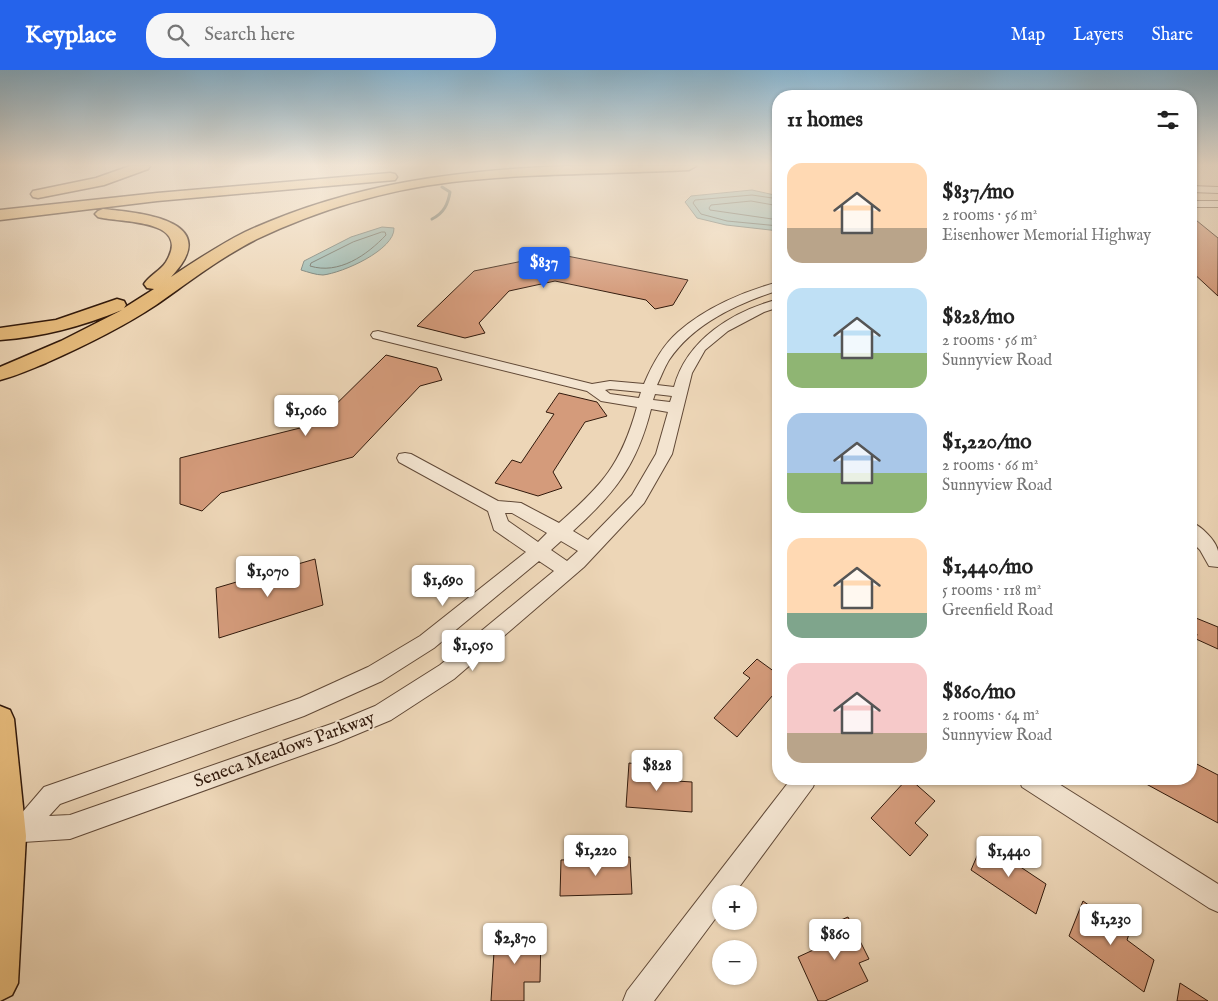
<!DOCTYPE html>
<html lang="en">
<head>
<meta charset="utf-8">
<style>
  :root { --surface:#fff; --page:#f6f6f6; --text:#222; --muted:#767676; --accent:#2563eb }
  body { margin:0; font-family:"IM FELL English",serif; background:var(--page); color:var(--text); height:100vh; display:flex; flex-direction:column; font-size:19px; white-space:nowrap }
  * { box-sizing:border-box; margin:0 }
  p { font-size:16px; color:var(--muted) }
  .icon { flex:none; width:28px; height:28px; fill:none; stroke:currentColor; stroke-width:2; stroke-linecap:round; stroke-linejoin:round }
  .map { position:relative; flex:1; overflow:hidden }
  .panel { position:absolute; left:772px; top:20px; width:425px; height:695px; display:flex; flex-direction:column; background:var(--surface); border-radius:20px; box-shadow:0 1px 4px #0004 }
  .panel>* { flex:none }
  .tools { position:absolute; left:712px; top:815px; display:grid; gap:10px }
  .tools a { display:grid; place-items:center; width:45px; height:45px; border-radius:50%; background:var(--surface); box-shadow:0 1px 4px #0004; font-size:25px }
  .price { position:absolute; translate:-50% -42px; padding:0 11px; border-radius:5px; background:#fff; color:#222; font-size:16px; line-height:32px; filter:drop-shadow(0 1px 2px #0008) }
  .price::after { content:''; position:absolute; left:50%; top:30px; width:15px; height:11px; margin-left:-8px; background:inherit; clip-path:polygon(0 0,100% 0,50% 100%) }
  .price.on { background:var(--accent); color:#fff }
  ul { padding:0; list-style:none }
  li { display:flex; align-items:center; gap:15px; height:125px; padding:0 15px }
  li span { display:grid; place-items:center; flex:none; width:140px; height:100px; border-radius:15px; color:#555 }
  li>.icon { margin-inline-start:auto }
  span .icon { width:60px; height:60px; fill:#fffc; stroke-width:1 }
  li b { font-size:21px }
  h2 { display:flex; justify-content:space-between; align-items:center; height:60px; padding:0 15px; font-size:21px }
  header { display:flex; align-items:center; gap:30px; box-sizing:border-box; height:70px; padding:0 25px; background:var(--accent); color:#fff }
  header strong { font-size:24px }
  nav { display:flex; gap:28px; margin-inline-start:auto; font-size:18px }
  .search { width:350px; height:45px; background:var(--page); display:flex; align-items:center; gap:12px; box-sizing:border-box; padding:0 18px; border-radius:20px; color:var(--muted); font-size:19px }
  .map>svg:first-child { display:block }
</style>
</head>
<body>
<header>
<strong>Keyplace</strong>
<div class="search"><svg class="icon" aria-label="search" viewBox="0 0 24 24"><circle cx="10" cy="10" r="6"/><path d="M15 15l6 6"/></svg>Search here</div>
<nav><a>Map</a><a>Layers</a><a>Share</a></nav>
</header>
<div class="map">
<svg width="1218" height="931" viewBox="0 0 1218 931">
  <rect width="100%" height="100%" fill="#edd6b7"/>
  <filter id="stains"><feTurbulence type="fractalNoise" baseFrequency=".004" numOctaves="4"/><feColorMatrix values="0 0 0 0 .2 0 0 0 0 .09 0 0 0 0 .02 0 0 0 .5 -.17"/></filter>
  <radialGradient id="worn" r=".72"><stop offset=".6" stop-color="#630" stop-opacity="0"/><stop offset="1" stop-color="#630" stop-opacity=".3"/></radialGradient>
  <path fill="#99b9b2" stroke="#707970" d="M 752,120 L 779,126 L 779,161 L 726,155 L 697,148 L 685,132 L 691,126 Z
    M 382,157 L 394,158 C 395,180 342,203 323,205 C 316,205 308,202 301,200 L 304,191 L 351,167 Z"/>
  <g fill="none" stroke-linecap="round" stroke-linejoin="round">
    <path stroke="#666a5f" stroke-width="1" d="M 779,129 L 752,125 L 695,130 L 693,133 L 701,144 L 727,151 L 779,156
      M 779,136 L 751,131 L 711,135 L 709,138 L 710,140 L 779,150
      M 382,162 L 385,162 L 386,165 C 367,185 339,205 310,196 L 311,193 L 353,172 Z"/>
    <path stroke="#707970" stroke-width="3" d="M 432,149 C 444,143 448,134 450,122 L 442,117"/>
  </g>
  <path fill="#d49b7b" stroke="#321a0c" d="M 1191,146 L 1218,168 L 1218,226 L 1191,201 Z
    M 557,184 L 688,210 L 673,235 L 655,239 L 646,230 L 555,211 L 509,221 L 479,253 L 485,263 L 465,268 L 417,256 L 474,201 Z
    M 386,285 L 437,298 L 442,310 L 420,316 L 353,387 L 221,423 L 202,441 L 180,434 L 180,388 L 316,354 Z
    M 559,323 L 597,332 L 607,346 L 585,352 L 553,402 L 562,418 L 538,426 L 495,413 L 512,390 L 521,393 L 554,344 L 546,342 Z
    M 315,489 L 323,535 L 219,568 L 216,518 Z
    M 1191,546 L 1218,557 L 1218,579 L 1196,569 L 1197,564 L 1191,562 Z
    M 757,589 L 779,605 L 779,618 L 737,667 L 714,648 L 750,608 L 743,603 Z
    M 1191,691 L 1218,705 L 1218,753 L 1137,709 L 1191,709 Z
    M 629,693 L 646,695 L 646,709 L 692,712 L 692,742 L 626,737 Z
    M 907,709 L 910,709 L 935,731 L 915,753 L 928,765 L 910,786 L 871,748 Z
    M 983,772 L 1046,814 L 1036,844 L 971,800 Z
    M 630,787 L 632,824 L 560,826 L 561,790 Z
    M 1083,831 L 1129,864 L 1127,870 L 1154,890 L 1144,922 L 1069,866 Z
    M 848,847 L 869,889 L 859,893 L 868,911 L 825,931 L 818,931 L 798,887 L 822,876 L 815,861 Z
    M 541,863 L 540,912 L 524,912 L 524,931 L 491,931 L 495,865 Z
    M 1180,913 L 1208,931 L 1177,931 Z"/>
  <g fill="none" stroke-linecap="round" stroke-linejoin="round">
    <g stroke="#614937" stroke-width="2">
      <path id="minor" d="M 1191,116 L 1218,117 L 1218,123 L 1191,122 Z
        M 1191,131 L 1218,131 L 1218,137 L 1191,137 Z
        M 779,212 L 779,220 C 737,234 694,253 669,290 C 664,298 661,307 657,315 L 674,317 C 687,269 733,241 779,229 L 779,237 L 764,242 L 728,261 L 705,280 L 692,303 L 672,384 L 644,433 L 584,497 L 454,609 L 391,650 L 336,673 L 70,769 L 23,772 L 0,782 L 0,758 L 14,752 L 44,717 L 300,628 L 368,597 L 420,566 L 526,482 L 494,460 L 488,441 L 399,392 L 397,388 L 399,384 L 405,383 L 411,384 L 498,431 L 521,433 L 559,453 C 602,415 621,395 637,337 L 601,331 L 587,321 L 373,268 L 371,265 L 373,262 L 378,261 L 592,314 L 610,311 L 644,314 C 652,295 662,276 678,262 C 705,238 744,221 779,212 ZM 610,319 L 641,322 L 639,328 L 610,324 L 605,320 ZM 655,324 L 672,326 L 670,332 L 653,330 ZM 651,339 L 668,342 L 656,384 L 632,425 L 588,470 L 573,461 C 615,423 637,395 651,339 ZM 505,443 L 512,443 L 547,463 L 538,472 L 508,451 ZM 561,471 L 578,481 L 567,491 L 551,480 ZM 539,491 L 554,501 L 440,595 L 375,636 L 334,653 L 70,745 L 49,746 L 60,734 L 304,646 L 382,611 L 434,578 Z
        M 1191,452 C 1201,456 1216,470 1218,481 C 1218,486 1218,492 1218,497 L 1209,496 L 1200,480 L 1191,471 Z
        M 791,709 L 816,709 L 813,717 L 734,824 L 721,824 L 721,841 L 654,931 L 623,931 L 627,921 Z
        M 1019,709 L 1051,709 L 1218,814 L 1218,842 L 1209,838 L 1022,717 Z"/>
    </g>
    <g stroke="#321a0c" stroke-width="3">
      <path id="major" d="M 0,636 L 10,640 L 14,649 L 26,766 L 18,913 L 12,925 L 0,931 Z"/>
    </g>
    <g stroke="#321a0c" stroke-width="3">
      <path id="highway" d="M 130,96 L 150,96 L 148,99 L 104,115 L 38,128 L 33,127 L 31,124 L 33,121 L 38,120 L 96,108 Z
        M 569,96 L 696,96 L 689,100 C 610,104 530,103 452,112 C 385,120 318,140 257,169 C 221,187 189,212 156,235 C 121,258 84,276 46,293 C 31,299 16,306 0,310 L 0,297 L 61,271 L 122,240 C 83,256 42,267 0,270 L 0,258 L 56,250 L 117,229 L 124,231 L 126,235 L 124,238 L 154,219 L 147,218 L 144,214 C 150,205 160,201 166,192 C 193,148 119,153 98,147 L 95,144 L 98,141 L 103,139 C 141,143 225,150 171,207 C 195,191 219,175 245,162 C 350,114 455,100 569,96 Z
        M 390,103 L 395,104 L 397,107 L 395,110 L 157,131 L 0,150 L 0,140 L 157,123 Z"/>
    </g>
    <use href="#minor" fill="#f3e4d0" fill-rule="evenodd"/>
    <use href="#major" fill="#e6bb7c" fill-rule="evenodd"/>
    <use href="#highway" fill="#e6bb7c" fill-rule="evenodd"/>
  </g>
  <linearGradient id="sky" x2="0" y2="1"><stop stop-color="#88b6d2"/><stop offset="0.42" stop-color="#f7eddf"/><stop offset="1" stop-color="#f7eddf" stop-opacity="0"/></linearGradient>
  <rect width="1218" height="226" fill="url(#sky)"/>
  <g text-anchor="middle" stroke-width="4" stroke-linejoin="round" paint-order="stroke">
    <g font-size="18" fill="#321a0c" stroke="#f3e4d0">
      <text transform="translate(284 679) rotate(-20)" y="6">Seneca Meadows Parkway</text>
    </g>
  </g>
  <rect width="100%" height="100%" filter="url(#stains)"/>
  <rect width="100%" height="100%" fill="url(#worn)"/>
</svg>
<div class="tools">
<a>+</a>
<a>−</a>
</div>
<b class="price on" style="left:544px;top:219px">$837</b>
<b class="price" style="left:306px;top:367px">$1,060</b>
<b class="price" style="left:268px;top:528px">$1,070</b>
<b class="price" style="left:443px;top:537px">$1,690</b>
<b class="price" style="left:473px;top:602px">$1,050</b>
<b class="price" style="left:657px;top:722px">$828</b>
<b class="price" style="left:596px;top:807px">$1,220</b>
<b class="price" style="left:1009px;top:808px">$1,440</b>
<b class="price" style="left:1111px;top:876px">$1,230</b>
<b class="price" style="left:835px;top:891px">$860</b>
<b class="price" style="left:515px;top:895px">$2,870</b>
<section class="panel">
<h2>11 homes<svg class="icon" aria-label="filters" viewBox="0 0 24 24"><path d="M4 7h16M4 17h16"/><circle cx="9" cy="7" r="2"/><circle cx="15" cy="17" r="2"/></svg></h2>
<ul>
<li><span style="background:linear-gradient(#ffd9b3 65%,#b9a48a 0)"><svg class="icon" aria-label="home" viewBox="0 0 24 24"><path d="M3 11l9-7 9 7M6 9v11h12V9"/></svg></span><div><b>$837/mo</b><p>2 rooms · 56 m²</p><p>Eisenhower Memorial Highway</p></div></li>
<li><span style="background:linear-gradient(#bfe0f5 65%,#8fb573 0)"><svg class="icon" aria-label="home" viewBox="0 0 24 24"><path d="M3 11l9-7 9 7M6 9v11h12V9"/></svg></span><div><b>$828/mo</b><p>2 rooms · 56 m²</p><p>Sunnyview Road</p></div></li>
<li><span style="background:linear-gradient(#a9c7e8 60%,#8fb573 0)"><svg class="icon" aria-label="home" viewBox="0 0 24 24"><path d="M3 11l9-7 9 7M6 9v11h12V9"/></svg></span><div><b>$1,220/mo</b><p>2 rooms · 66 m²</p><p>Sunnyview Road</p></div></li>
<li><span style="background:linear-gradient(#ffd9b3 75%,#7fa58c 0)"><svg class="icon" aria-label="home" viewBox="0 0 24 24"><path d="M3 11l9-7 9 7M6 9v11h12V9"/></svg></span><div><b>$1,440/mo</b><p>5 rooms · 118 m²</p><p>Greenfield Road</p></div></li>
<li><span style="background:linear-gradient(#f6c9c9 70%,#b9a48a 0)"><svg class="icon" aria-label="home" viewBox="0 0 24 24"><path d="M3 11l9-7 9 7M6 9v11h12V9"/></svg></span><div><b>$860/mo</b><p>2 rooms · 64 m²</p><p>Sunnyview Road</p></div></li>
</ul>
</section>
</div>
</body>
</html>
